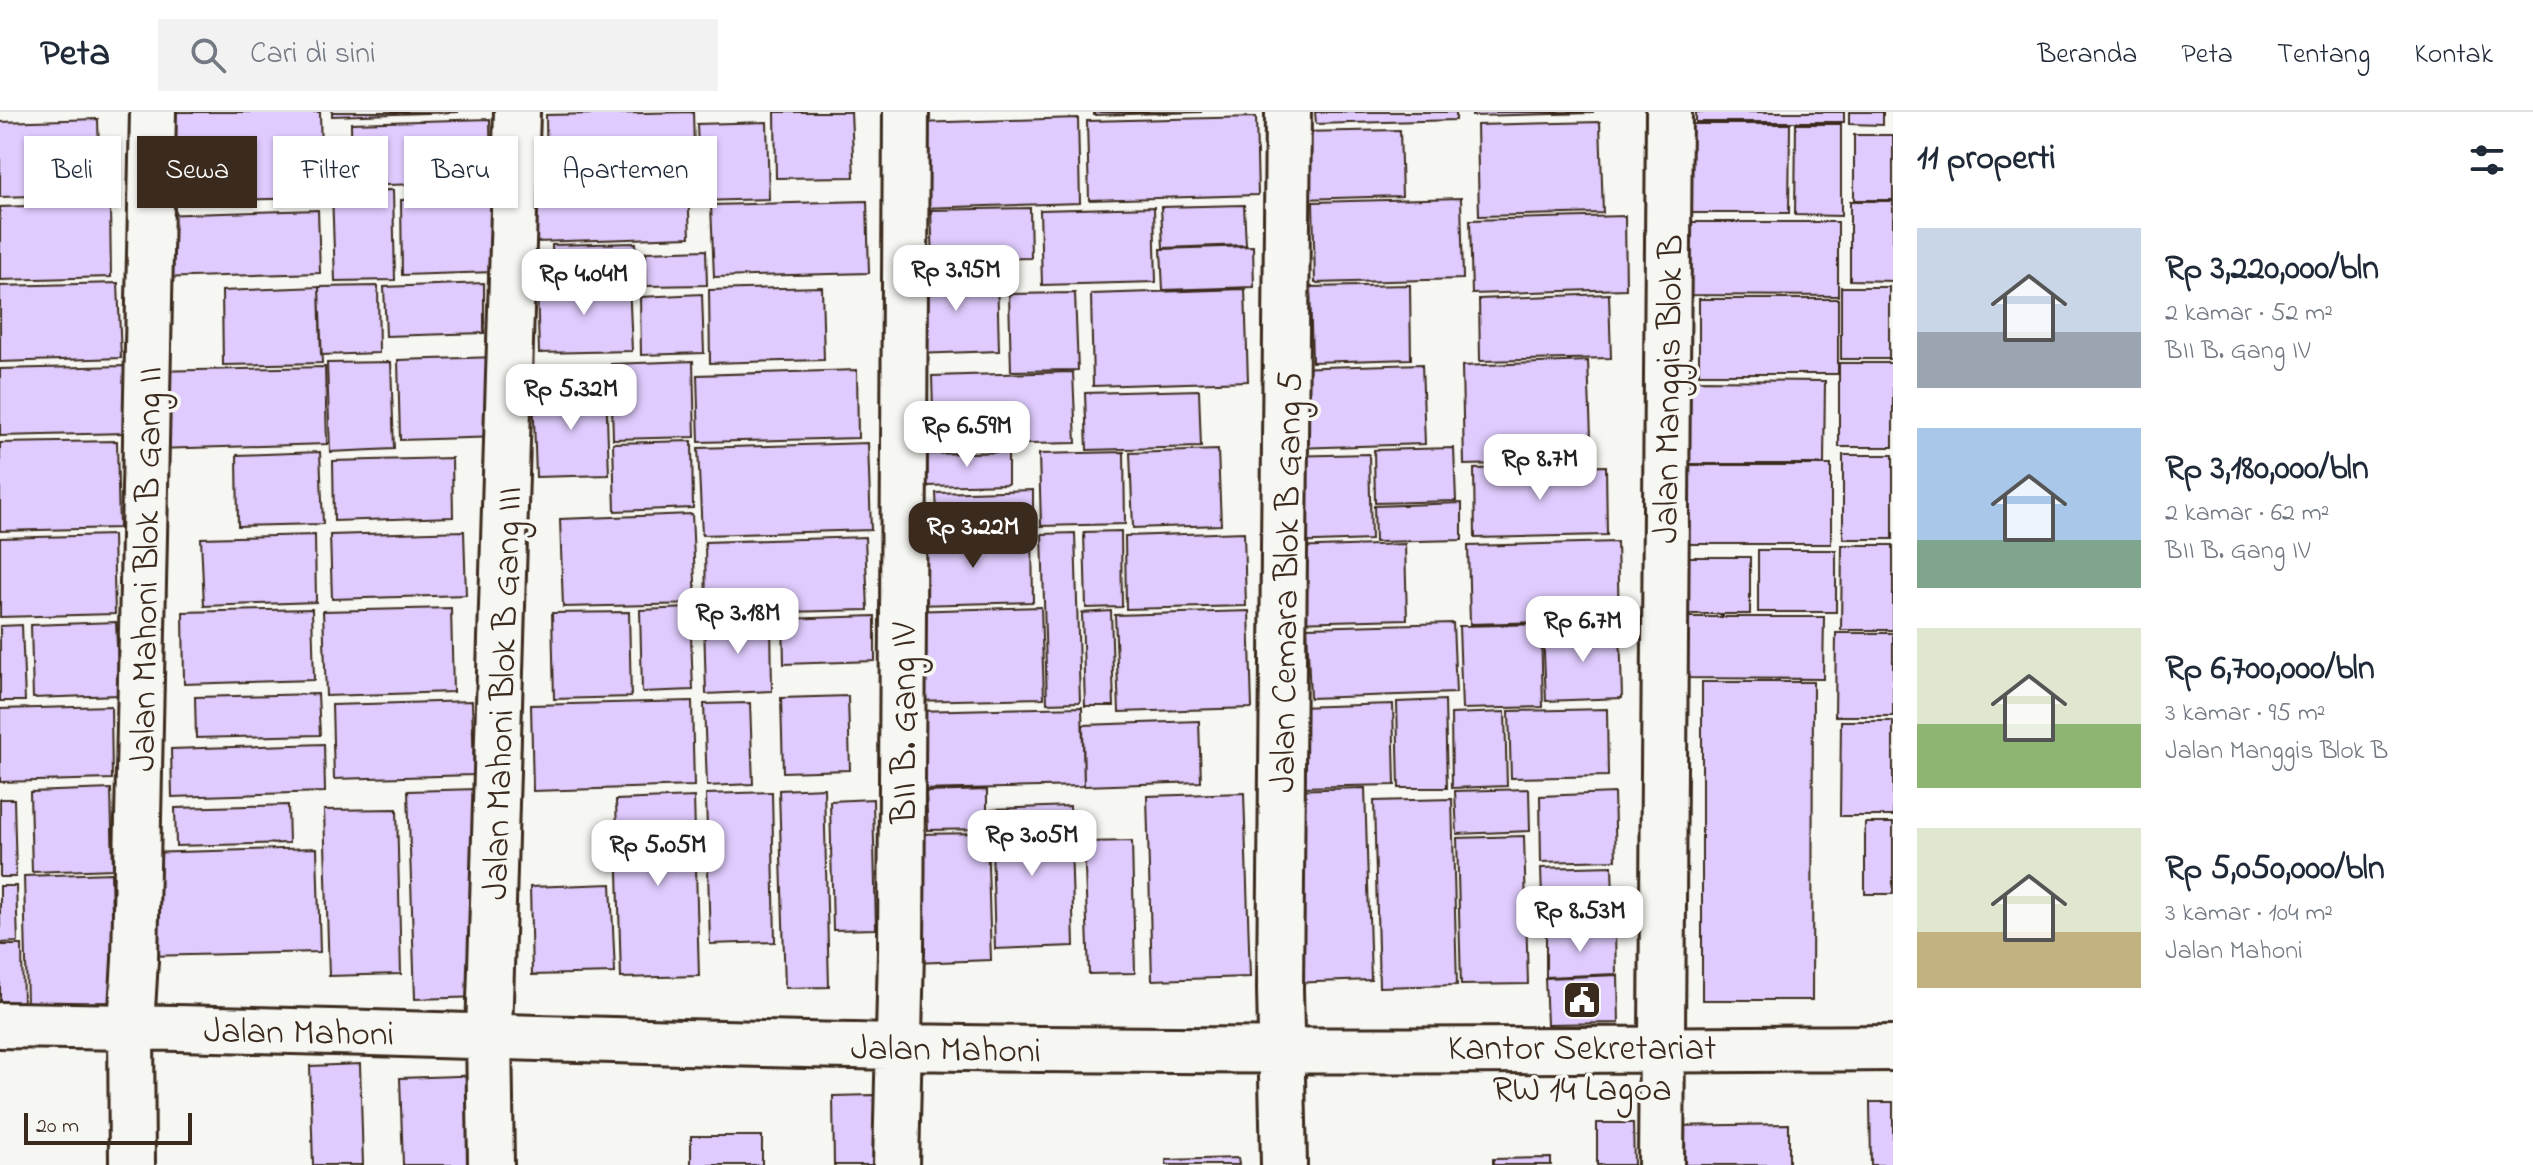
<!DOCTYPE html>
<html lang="id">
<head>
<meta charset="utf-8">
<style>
  :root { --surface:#fff; --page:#f2f2f3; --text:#1f2937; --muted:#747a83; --line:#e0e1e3; --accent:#3b2a1e }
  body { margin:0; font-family:"Indie Flower",sans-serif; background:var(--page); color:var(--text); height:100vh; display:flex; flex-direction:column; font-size:30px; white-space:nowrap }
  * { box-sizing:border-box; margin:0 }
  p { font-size:26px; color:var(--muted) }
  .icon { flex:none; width:44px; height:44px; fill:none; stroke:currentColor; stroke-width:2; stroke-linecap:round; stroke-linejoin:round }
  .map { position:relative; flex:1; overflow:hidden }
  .panel { display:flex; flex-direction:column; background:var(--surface); width:640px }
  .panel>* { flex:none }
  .banner { position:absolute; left:24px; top:24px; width:760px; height:72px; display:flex; gap:16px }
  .scale { position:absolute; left:24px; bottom:20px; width:168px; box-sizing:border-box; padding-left:8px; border:4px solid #3b2a1e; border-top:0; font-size:22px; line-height:28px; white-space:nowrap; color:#3b2a1e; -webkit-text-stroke:6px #f6f6f2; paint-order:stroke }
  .price { position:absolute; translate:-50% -68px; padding:0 18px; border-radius:16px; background:#fff; color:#222; font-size:26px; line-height:52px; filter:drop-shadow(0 2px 4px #0008) }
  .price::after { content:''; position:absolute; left:50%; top:48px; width:24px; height:18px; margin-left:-12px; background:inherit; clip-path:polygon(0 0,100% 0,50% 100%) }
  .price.active { background:var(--accent); color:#fff }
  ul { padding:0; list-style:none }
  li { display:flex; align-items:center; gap:24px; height:200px; padding:0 24px }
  li span { display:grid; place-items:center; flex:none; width:224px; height:160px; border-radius:0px; color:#555 }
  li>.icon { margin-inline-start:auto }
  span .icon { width:96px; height:96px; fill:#fffc; stroke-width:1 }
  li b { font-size:34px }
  h2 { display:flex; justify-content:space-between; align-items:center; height:96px; padding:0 24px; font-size:34px }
  .pill { padding:0 28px; border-radius:0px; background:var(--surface); box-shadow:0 2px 6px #0004; font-size:28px; line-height:72px }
  .pill.active { background:var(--accent); color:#fff }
  header { display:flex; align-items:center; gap:48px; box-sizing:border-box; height:112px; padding:0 40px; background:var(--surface); border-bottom:2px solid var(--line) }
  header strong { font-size:38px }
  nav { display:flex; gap:44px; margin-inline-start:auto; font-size:28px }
  .search { width:560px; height:72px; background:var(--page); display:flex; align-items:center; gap:20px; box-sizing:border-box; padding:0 28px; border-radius:0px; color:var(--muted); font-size:30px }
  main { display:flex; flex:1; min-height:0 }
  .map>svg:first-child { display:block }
</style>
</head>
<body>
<header>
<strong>Peta</strong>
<div class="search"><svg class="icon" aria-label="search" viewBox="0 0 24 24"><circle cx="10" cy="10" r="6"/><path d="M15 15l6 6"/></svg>Cari di sini</div>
<nav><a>Beranda</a><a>Peta</a><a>Tentang</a><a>Kontak</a></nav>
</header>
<main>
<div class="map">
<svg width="1893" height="1053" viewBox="0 0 1893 1053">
  <rect width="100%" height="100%" fill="#f6f6f2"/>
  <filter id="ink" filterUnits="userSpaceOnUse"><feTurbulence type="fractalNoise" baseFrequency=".0125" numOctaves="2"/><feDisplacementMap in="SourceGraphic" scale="16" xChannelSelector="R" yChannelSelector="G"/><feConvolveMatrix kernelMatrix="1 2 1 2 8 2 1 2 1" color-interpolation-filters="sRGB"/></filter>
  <g filter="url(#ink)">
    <path fill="#dfcbfd" stroke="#3b2a1e" stroke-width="2" d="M 173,0 L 320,0 L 322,86 L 176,89 Z
      M 332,0 L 459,0 L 332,4 Z
      M 693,0 L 695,72 L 547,76 L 546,3 Z
      M 775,0 L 851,0 L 854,65 L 776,66 Z
      M 1094,0 L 1202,0 L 1094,3 Z
      M 1315,0 L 1456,0 L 1456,8 L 1316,12 Z
      M 1472,0 L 1593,0 L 1593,1 L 1472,4 Z
      M 1696,0 L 1844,0 L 1844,10 L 1696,10 Z
      M 1849,0 L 1883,0 L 1883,13 L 1849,12 Z
      M 1256,5 L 1258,83 L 1089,88 L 1087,9 Z
      M 1078,6 L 1080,91 L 920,96 L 917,11 Z
      M 98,7 L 100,82 L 0,85 L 0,10 Z
      M 490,7 L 491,70 L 352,74 L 351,11 Z
      M 767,10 L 769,87 L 700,89 L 697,12 Z
      M 1600,10 L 1603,101 L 1479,104 L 1477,13 Z
      M 1690,12 L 1790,12 L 1789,101 L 1689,101 Z
      M 1796,12 L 1841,12 L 1841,104 L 1795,103 Z
      M 1400,18 L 1402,84 L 1301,87 L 1298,20 Z
      M 1854,23 L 1893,23 L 1893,88 L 1854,88 Z
      M 688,75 L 690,125 L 536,130 L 535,79 Z
      M 393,78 L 395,168 L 335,169 L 332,79 Z
      M 493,86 L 495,160 L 402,163 L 401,88 Z
      M 1461,86 L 1463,167 L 1315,171 L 1313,90 Z
      M 867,89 L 869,161 L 714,165 L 711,93 Z
      M 1850,89 L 1893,89 L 1893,169 L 1850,168 Z
      M 110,91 L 111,165 L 0,168 L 0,95 Z
      M 1244,93 L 1246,133 L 1163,136 L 1161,95 Z
      M 1154,95 L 1156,170 L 1042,173 L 1040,98 Z
      M 1030,96 L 1031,146 L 933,148 L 931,98 Z
      M 318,98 L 320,161 L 157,166 L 156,103 Z
      M 1625,104 L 1626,177 L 1472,182 L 1470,108 Z
      M 1689,110 L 1838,110 L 1838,184 L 1690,183 Z
      M 636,131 L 637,165 L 553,168 L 552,133 Z
      M 1253,134 L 1254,175 L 1163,178 L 1161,137 Z
      M 706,138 L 707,173 L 647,174 L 646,140 Z
      M 997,161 L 999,239 L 916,242 L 913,163 Z
      M 629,169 L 632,239 L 539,241 L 537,172 Z
      M 118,171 L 121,246 L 0,250 L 0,174 Z
      M 484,171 L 484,221 L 386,224 L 384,175 Z
      M 1410,173 L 1411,247 L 1312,250 L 1310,175 Z
      M 378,174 L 379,241 L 321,243 L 319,175 Z
      M 319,175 L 322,251 L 223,253 L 222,179 Z
      M 822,175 L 824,248 L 710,251 L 709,178 Z
      M 1841,175 L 1889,175 L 1889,247 L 1841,247 Z
      M 1245,177 L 1248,269 L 1093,274 L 1091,182 Z
      M 1075,181 L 1078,258 L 1011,259 L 1009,182 Z
      M 702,182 L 704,241 L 641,243 L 640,185 Z
      M 1609,182 L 1611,246 L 1480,249 L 1479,187 Z
      M 1699,187 L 1838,187 L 1838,262 L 1699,262 Z
      M 498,245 L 501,325 L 400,328 L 398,248 Z
      M 693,249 L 695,325 L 613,327 L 611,252 Z
      M 1588,249 L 1592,350 L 1464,353 L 1462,254 Z
      M 391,250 L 394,337 L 330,340 L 327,251 Z
      M 1839,251 L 1893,251 L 1893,335 L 1839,335 Z
      M 1422,252 L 1425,332 L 1294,336 L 1291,256 Z
      M 125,254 L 127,321 L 0,324 L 0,257 Z
      M 325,255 L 327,332 L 156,337 L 154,259 Z
      M 857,258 L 858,326 L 699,330 L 697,263 Z
      M 1073,260 L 1076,331 L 934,334 L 932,264 Z
      M 1688,268 L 1825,269 L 1824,352 L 1688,352 Z
      M 606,275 L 609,363 L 536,365 L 533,278 Z
      M 1199,278 L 1201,335 L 1087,338 L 1085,281 Z
      M 117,329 L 119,416 L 0,419 L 0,331 Z
      M 692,329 L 693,396 L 615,399 L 613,331 Z
      M 868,331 L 871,418 L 702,423 L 698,336 Z
      M 1454,336 L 1456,389 L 1375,391 L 1374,338 Z
      M 1218,338 L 1221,413 L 1133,416 L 1130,341 Z
      M 320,340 L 323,412 L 238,414 L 237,343 Z
      M 1008,340 L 1008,372 L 927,374 L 926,342 Z
      M 1124,340 L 1125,412 L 1041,414 L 1039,342 Z
      M 1369,342 L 1371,428 L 1289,431 L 1286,344 Z
      M 1843,343 L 1893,343 L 1893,427 L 1843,427 Z
      M 452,346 L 453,405 L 334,409 L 333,349 Z
      M 1683,353 L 1831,353 L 1831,432 L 1683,432 Z
      M 1606,354 L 1607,423 L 1475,426 L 1474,357 Z
      M 1033,378 L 1033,420 L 938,423 L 936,381 Z
      M 1462,391 L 1462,428 L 1375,430 L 1374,394 Z
      M 692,402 L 696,492 L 563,495 L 560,407 Z
      M 464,419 L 466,483 L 332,487 L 330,423 Z
      M 1121,419 L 1122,495 L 1086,496 L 1084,420 Z
      M 1244,420 L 1246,494 L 1126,497 L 1125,424 Z
      M 1075,421 L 1080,590 L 1047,591 L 1042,422 Z
      M 113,423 L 115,502 L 0,505 L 0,426 Z
      M 315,423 L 316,490 L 204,494 L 201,426 Z
      M 1032,424 L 1033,490 L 915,493 L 913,427 Z
      M 865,425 L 868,498 L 706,502 L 705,430 Z
      M 1617,430 L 1619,508 L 1470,512 L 1468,434 Z
      M 1405,432 L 1407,507 L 1292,510 L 1290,436 Z
      M 1842,433 L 1893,433 L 1893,518 L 1841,518 Z
      M 1758,438 L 1836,438 L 1836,500 L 1758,500 Z
      M 1672,445 L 1750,445 L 1750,502 L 1671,502 Z
      M 1041,495 L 1044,586 L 910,589 L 907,499 Z
      M 451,496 L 453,580 L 326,584 L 323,499 Z
      M 690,496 L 693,578 L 642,580 L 640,498 Z
      M 312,497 L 314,568 L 184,572 L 183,500 Z
      M 1111,499 L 1114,594 L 1085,594 L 1082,501 Z
      M 1249,499 L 1252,596 L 1119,600 L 1115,503 Z
      M 629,500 L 631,585 L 554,587 L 552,501 Z
      M 875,504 L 875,549 L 784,552 L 783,507 Z
      M 1680,505 L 1824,505 L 1823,567 L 1679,566 Z
      M 771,508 L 772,579 L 706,582 L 704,509 Z
      M 116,510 L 119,583 L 33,586 L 31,513 Z
      M 1453,511 L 1456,581 L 1310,586 L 1307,515 Z
      M 1541,512 L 1543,595 L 1462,597 L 1459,514 Z
      M 22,513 L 25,589 L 0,589 L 0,514 Z
      M 1620,515 L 1622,586 L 1546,589 L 1543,517 Z
      M 1836,521 L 1893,521 L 1893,604 L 1835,604 Z
      M 1702,570 L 1813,570 L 1812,888 L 1702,888 Z
      M 318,582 L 320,623 L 196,626 L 195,585 Z
      M 848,584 L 850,658 L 783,660 L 781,586 Z
      M 1445,588 L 1447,676 L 1399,676 L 1397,590 Z
      M 472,589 L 474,663 L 334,667 L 332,593 Z
      M 692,589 L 694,674 L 533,679 L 531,593 Z
      M 750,591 L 753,672 L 707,674 L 704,592 Z
      M 1393,592 L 1395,673 L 1298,675 L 1296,595 Z
      M 111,594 L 112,667 L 0,670 L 0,597 Z
      M 1082,595 L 1084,674 L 919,678 L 916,599 Z
      M 1607,597 L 1608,664 L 1511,666 L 1509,599 Z
      M 1505,600 L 1507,674 L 1452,676 L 1451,602 Z
      M 1199,609 L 1201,670 L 1084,674 L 1083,613 Z
      M 1841,609 L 1893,609 L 1893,704 L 1840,704 Z
      M 324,632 L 325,680 L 172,685 L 171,637 Z
      M 824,676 L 829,875 L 785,876 L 779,678 Z
      M 1365,676 L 1371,868 L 1289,871 L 1283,678 Z
      M 111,677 L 113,757 L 32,760 L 30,680 Z
      M 477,677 L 483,885 L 415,887 L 408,679 Z
      M 1529,677 L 1530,719 L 1457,722 L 1455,679 Z
      M 987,678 L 987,717 L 928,718 L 926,680 Z
      M 772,680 L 775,830 L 710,832 L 706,682 Z
      M 1244,681 L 1250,865 L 1152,868 L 1147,684 Z
      M 1614,681 L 1616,748 L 1541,750 L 1540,684 Z
      M 694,685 L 699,864 L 621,866 L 616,688 Z
      M 0,687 L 14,687 L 16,765 L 0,765 Z
      M 873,687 L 876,817 L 833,818 L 830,689 Z
      M 1452,687 L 1457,873 L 1379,875 L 1374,689 Z
      M 288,693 L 289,731 L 176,734 L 175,696 Z
      M 1070,694 L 1074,834 L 995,837 L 991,697 Z
      M 397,697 L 401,862 L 329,864 L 324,698 Z
      M 1865,711 L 1893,711 L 1893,782 L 1865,782 Z
      M 987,721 L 991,848 L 913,851 L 909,722 Z
      M 1524,724 L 1528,872 L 1461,873 L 1457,726 Z
      M 1132,729 L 1135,861 L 1089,862 L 1084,730 Z
      M 317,736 L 320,840 L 147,844 L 145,741 Z
      M 1612,754 L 1614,816 L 1543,818 L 1541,756 Z
      M 111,761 L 114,890 L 27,892 L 24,764 Z
      M 611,772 L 615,861 L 532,863 L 530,775 Z
      M 0,774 L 16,774 L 18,830 L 0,831 Z
      M 1615,820 L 1616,862 L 1546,865 L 1546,821 Z
      M 0,833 L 22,833 L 23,895 L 0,895 Z
      M 1618,863 L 1619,911 L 1547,912 L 1545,866 Z
      M 360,952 L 363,1053 L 313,1053 L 310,954 Z
      M 485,963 L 487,1053 L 403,1053 L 400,966 Z
      M 874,983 L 875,1053 L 834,1053 L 833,984 Z
      M 1870,990 L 1893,990 L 1893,1053 L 1871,1053 Z
      M 1597,1011 L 1633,1011 L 1634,1053 L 1597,1053 Z
      M 1789,1012 L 1789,1053 L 1673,1053 L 1672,1014 Z
      M 691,1024 L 762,1024 L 762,1053 L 691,1053 Z
      M 1238,1046 L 1239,1053 L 1166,1053 L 1166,1048 Z
      M 1551,1046 L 1551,1053 L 1493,1053 L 1493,1047 Z"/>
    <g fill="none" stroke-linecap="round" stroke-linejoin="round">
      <g stroke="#3b2a1e" stroke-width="50">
        <path id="minor" d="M 0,913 C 301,916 602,930 904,935 C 1233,941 1563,938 1893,936
          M 132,1053 L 131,914 L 135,848 L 153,0
          M 491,1053 L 489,922 L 517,0
          M 896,1053 L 901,839 L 906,0
          M 1284,1053 L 1280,877 L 1288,0
          M 1661,1053 L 1669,0"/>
      </g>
      <use href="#minor" stroke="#f6f6f2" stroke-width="44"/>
    </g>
  </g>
  <defs>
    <g id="civic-square" transform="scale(2)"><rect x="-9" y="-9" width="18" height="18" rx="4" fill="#3b2a1e" stroke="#f6f6f2"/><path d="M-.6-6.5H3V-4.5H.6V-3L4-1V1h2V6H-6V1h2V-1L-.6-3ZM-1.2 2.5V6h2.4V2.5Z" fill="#fff"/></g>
  </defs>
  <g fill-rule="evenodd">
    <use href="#civic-square" x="1582" y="888"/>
  </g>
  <g text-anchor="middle" stroke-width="7" stroke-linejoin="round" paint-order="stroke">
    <g font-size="36" fill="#3b2a1e" stroke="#f6f6f2">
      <text transform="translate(1666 277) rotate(-89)" y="13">Jalan Manggis Blok B</text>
      <text transform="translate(144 457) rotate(-89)" y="13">Jalan Mahoni Blok B Gang II</text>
      <text transform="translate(1284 470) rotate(-89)" y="13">Jalan Cemara Blok B Gang 5</text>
      <text transform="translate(500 581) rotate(-88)" y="13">Jalan Mahoni Blok B Gang III</text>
      <text transform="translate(902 611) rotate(-90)" y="13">BII B. Gang IV</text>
      <text transform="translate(299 918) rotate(1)" y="13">Jalan Mahoni</text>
      <text transform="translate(946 935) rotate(1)" y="13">Jalan Mahoni</text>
    </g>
    <g font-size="36" fill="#3b2a1e" stroke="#f6f6f2">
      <text x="1582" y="947">Kantor Sekretariat<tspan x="1582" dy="41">RW 14 Lagoa</tspan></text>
    </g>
  </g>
</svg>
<div class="scale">20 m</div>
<b class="price" style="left:956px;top:201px">Rp 3.95M</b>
<b class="price" style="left:584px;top:205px">Rp 4.04M</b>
<b class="price" style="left:571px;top:320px">Rp 5.32M</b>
<b class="price" style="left:967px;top:357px">Rp 6.59M</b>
<b class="price" style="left:1540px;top:390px">Rp 8.7M</b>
<b class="price active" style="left:973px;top:458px">Rp 3.22M</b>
<b class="price" style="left:738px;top:544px">Rp 3.18M</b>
<b class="price" style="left:1583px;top:552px">Rp 6.7M</b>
<b class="price" style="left:1032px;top:766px">Rp 3.05M</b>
<b class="price" style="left:658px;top:776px">Rp 5.05M</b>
<b class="price" style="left:1580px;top:842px">Rp 8.53M</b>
<div class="banner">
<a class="pill">Beli</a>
<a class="pill active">Sewa</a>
<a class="pill">Filter</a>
<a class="pill">Baru</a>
<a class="pill">Apartemen</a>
</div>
</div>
<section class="panel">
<h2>11 properti<svg class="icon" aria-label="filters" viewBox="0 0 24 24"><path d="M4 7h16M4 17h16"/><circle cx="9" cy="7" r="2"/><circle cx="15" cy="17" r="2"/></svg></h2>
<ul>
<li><span style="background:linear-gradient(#c9d6e8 65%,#9aa5b1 0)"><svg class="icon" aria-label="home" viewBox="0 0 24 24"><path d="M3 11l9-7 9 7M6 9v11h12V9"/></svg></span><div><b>Rp 3,220,000/bln</b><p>2 kamar · 52 m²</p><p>BII B. Gang IV</p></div></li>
<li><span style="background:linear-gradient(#a9c7e8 70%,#7fa58c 0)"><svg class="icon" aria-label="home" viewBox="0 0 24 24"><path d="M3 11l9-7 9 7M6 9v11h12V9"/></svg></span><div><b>Rp 3,180,000/bln</b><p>2 kamar · 62 m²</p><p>BII B. Gang IV</p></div></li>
<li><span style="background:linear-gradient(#dfe7d0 60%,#8fb573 0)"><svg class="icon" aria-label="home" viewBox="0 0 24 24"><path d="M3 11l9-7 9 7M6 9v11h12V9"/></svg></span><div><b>Rp 6,700,000/bln</b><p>3 kamar · 95 m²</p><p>Jalan Manggis Blok B</p></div></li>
<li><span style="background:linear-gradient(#dfe7d0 65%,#c2b280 0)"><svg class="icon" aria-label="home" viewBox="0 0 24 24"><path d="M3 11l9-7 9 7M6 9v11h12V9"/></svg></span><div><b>Rp 5,050,000/bln</b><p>3 kamar · 104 m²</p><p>Jalan Mahoni</p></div></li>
</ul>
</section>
</main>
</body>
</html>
